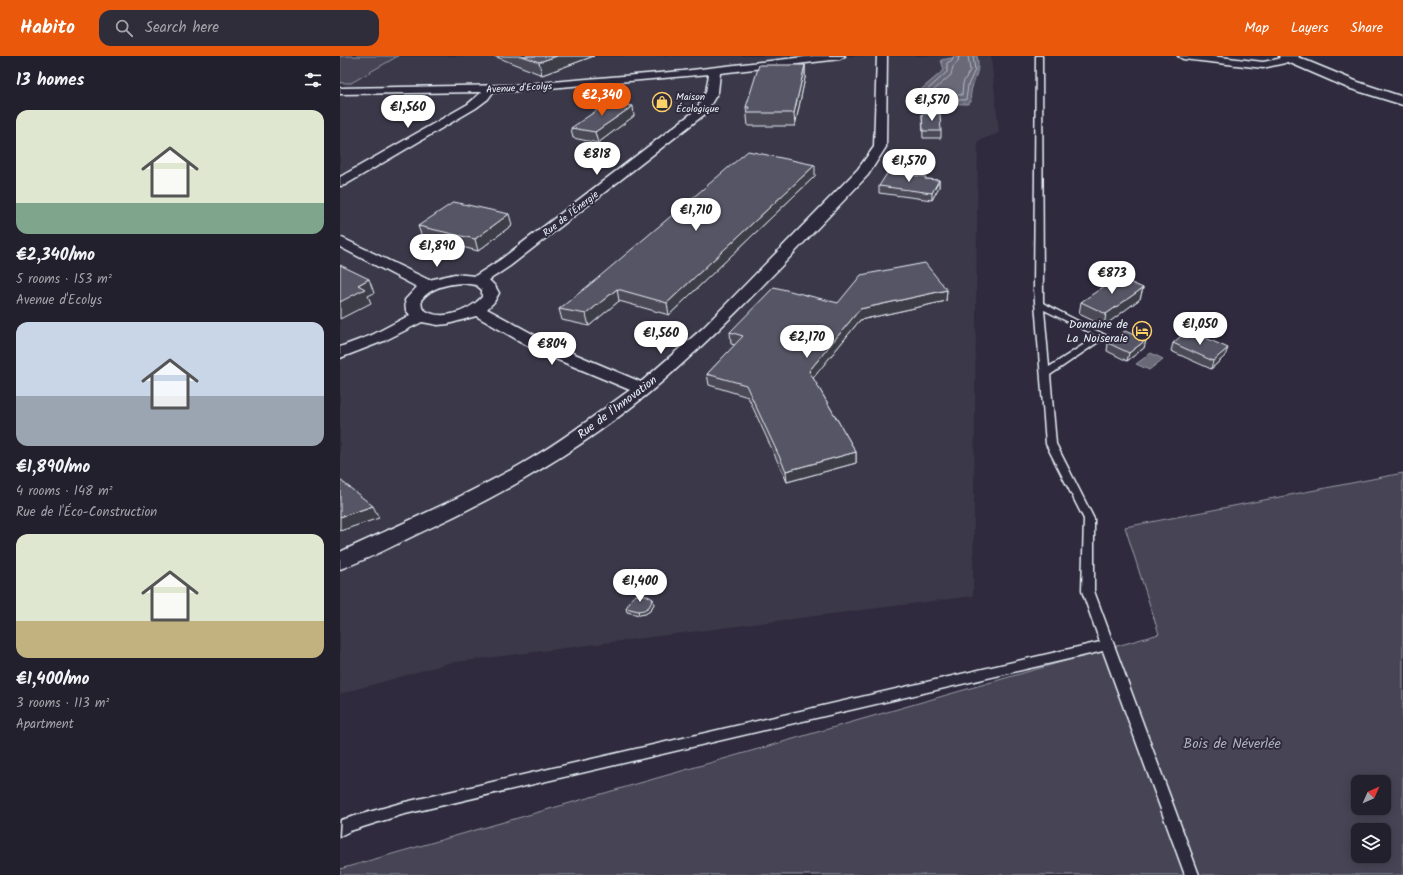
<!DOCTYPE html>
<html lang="en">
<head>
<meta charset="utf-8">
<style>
  :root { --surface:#23202e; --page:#2f2d3a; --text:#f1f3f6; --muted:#a3a3aa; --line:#403e4a; --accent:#ea580c }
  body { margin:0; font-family:Kalam,sans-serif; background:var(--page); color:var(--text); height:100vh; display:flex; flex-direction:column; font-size:15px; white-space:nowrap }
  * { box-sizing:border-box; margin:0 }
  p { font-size:13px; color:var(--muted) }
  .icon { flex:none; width:22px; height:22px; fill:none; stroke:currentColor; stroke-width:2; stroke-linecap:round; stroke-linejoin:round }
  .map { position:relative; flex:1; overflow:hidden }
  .panel { display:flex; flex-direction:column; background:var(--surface); width:340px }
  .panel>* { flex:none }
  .needle { width:26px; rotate:45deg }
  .controls { position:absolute; left:1011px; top:719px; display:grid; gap:8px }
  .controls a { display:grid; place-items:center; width:40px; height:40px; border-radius:8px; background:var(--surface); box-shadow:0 2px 10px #0003,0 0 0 1px var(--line); font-size:20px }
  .price { position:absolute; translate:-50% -34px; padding:0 9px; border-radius:14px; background:#fff; color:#222; font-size:13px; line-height:26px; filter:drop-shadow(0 1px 2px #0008) }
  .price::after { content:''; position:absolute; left:50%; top:24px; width:12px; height:9px; margin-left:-6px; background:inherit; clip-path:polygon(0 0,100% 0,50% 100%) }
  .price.current { background:var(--accent); color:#fff }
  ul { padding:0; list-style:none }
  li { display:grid; align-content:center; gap:8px; height:212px; padding:0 16px }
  li span { display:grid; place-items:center; height:124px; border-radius:12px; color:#555 }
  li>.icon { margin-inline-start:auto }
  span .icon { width:72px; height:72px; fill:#fffc; stroke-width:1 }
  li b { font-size:17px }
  h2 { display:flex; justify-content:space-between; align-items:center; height:48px; padding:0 16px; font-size:17px }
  header { display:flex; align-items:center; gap:24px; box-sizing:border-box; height:56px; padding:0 20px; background:var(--accent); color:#fff }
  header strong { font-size:19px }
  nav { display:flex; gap:22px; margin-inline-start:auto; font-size:14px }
  .search { width:280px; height:36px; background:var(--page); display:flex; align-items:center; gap:10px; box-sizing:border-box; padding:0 14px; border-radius:12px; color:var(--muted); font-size:15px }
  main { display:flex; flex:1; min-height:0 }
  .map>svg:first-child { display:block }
</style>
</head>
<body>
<header>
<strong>Habito</strong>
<div class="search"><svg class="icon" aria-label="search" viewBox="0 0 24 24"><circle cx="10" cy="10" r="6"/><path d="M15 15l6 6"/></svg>Search here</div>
<nav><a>Map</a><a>Layers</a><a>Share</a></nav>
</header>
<main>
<section class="panel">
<h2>13 homes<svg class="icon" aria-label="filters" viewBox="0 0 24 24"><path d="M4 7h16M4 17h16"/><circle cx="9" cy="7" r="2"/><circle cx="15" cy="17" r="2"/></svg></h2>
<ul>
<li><span style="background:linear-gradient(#dfe7d0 75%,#7fa58c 0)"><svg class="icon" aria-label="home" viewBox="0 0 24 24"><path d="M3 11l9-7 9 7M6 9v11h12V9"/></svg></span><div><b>€2,340/mo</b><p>5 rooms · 153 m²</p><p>Avenue d'Ecolys</p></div></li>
<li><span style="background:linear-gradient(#c9d6e8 60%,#9aa5b1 0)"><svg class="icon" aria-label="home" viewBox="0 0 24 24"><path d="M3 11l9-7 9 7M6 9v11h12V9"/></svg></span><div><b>€1,890/mo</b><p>4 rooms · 148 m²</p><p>Rue de l'Éco-Construction</p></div></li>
<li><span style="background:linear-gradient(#dfe7d0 70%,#c2b280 0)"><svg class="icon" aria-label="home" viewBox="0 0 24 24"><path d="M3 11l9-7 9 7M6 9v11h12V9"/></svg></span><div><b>€1,400/mo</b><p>3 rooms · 113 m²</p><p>Apartment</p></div></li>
</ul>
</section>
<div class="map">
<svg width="1063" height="819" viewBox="0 0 1063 819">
  <rect width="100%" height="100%" fill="#2f2a3d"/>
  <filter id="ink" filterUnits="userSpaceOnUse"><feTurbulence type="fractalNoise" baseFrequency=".025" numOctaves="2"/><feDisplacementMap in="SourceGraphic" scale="8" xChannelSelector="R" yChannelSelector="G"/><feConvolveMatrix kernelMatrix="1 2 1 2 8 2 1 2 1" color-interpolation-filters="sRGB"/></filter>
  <g filter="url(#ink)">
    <path fill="#3b3749" d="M 58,0 L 651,0 L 659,77 L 638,85 L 633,540 L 109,607 L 0,638 L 0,32 Z"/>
    <path fill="#464455" stroke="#979aa6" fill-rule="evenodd" d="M 0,0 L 58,0 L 11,27 L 0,27 Z
      M 1063,417 L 1063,819 L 0,819 L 0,813 L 819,578 L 785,471 ZM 1018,726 L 1044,726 L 1044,752 L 1018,752 ZM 1018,774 L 1044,774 L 1044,800 L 1018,800 Z"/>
    <path fill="#696978" stroke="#9c9fab" d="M 623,0 L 637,0 C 642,19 628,28 631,46 L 627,48 L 581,47 L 578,36 L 604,14 L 601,4 Z
      M 811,297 L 823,303 L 809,314 L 796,308 Z"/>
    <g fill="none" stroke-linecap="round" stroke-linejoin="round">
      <path stroke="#b5bbc5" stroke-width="1" d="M 614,0 L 612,4 L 607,7 L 607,16 L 584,37 L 585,43 L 626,44 L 628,29 L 635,14 L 633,0
        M 619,0 L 618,5 L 613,11 L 611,19 L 593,35 L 593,38 L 622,39 L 623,27 L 630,14 L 628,0"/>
      <g stroke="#e8f1f8" stroke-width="3">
        <path id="lane" d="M 696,0 L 702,0 L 703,247 L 767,280 L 710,319 L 716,388 L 754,463 L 754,535 L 859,819 L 845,819 L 763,595 L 61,759 L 10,775 L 0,780 L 1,764 L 61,747 L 760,586 L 742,535 L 744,463 L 706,388 L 694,233 ZM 704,254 L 757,280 L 709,311 Z"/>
      </g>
      <g stroke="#e8f1f8" stroke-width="3">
        <path id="street" d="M 473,0 L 505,0 L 500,3 L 380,17 L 378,36 L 365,58 L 170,210 L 149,224 L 155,230 L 159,237 L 154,246 L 147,253 L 211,288 L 301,326 L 363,272 L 518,113 L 534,91 L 537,0 L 547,0 L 546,91 L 528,119 C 457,193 388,270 310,336 C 243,392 167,436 88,473 C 60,486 30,503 0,513 L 0,496 C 61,468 122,442 180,409 C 219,387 254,360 290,334 L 199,296 L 136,260 L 108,268 L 98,269 L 82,266 L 44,285 L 0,302 L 0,291 L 32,279 L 70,259 L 66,254 L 65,244 L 77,231 L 0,191 L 0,181 L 89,224 L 115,218 L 135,220 L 160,204 L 356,54 L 366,36 L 369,18 L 175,35 L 153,36 L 148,43 L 136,52 L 5,129 L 0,130 L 0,121 L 128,48 L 142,36 L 0,38 L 0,32 L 175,29 L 343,15 ZM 122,227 L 136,229 L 142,234 L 142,241 C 128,256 99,267 82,252 L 81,244 C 91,231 107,228 122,227 Z
          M 838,0 L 871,0 L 923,6 L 938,3 L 941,0 L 959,0 L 958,2 L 950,4 L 945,7 L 923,12 L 843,3 Z"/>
      </g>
      <g stroke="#e8f1f8" stroke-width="3">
        <path id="secondary" d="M 939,0 L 955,0 L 1018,26 L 1063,41 L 1063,49 L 1008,32 L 941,3 Z"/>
      </g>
      <use href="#lane" fill="#2f2a3d" fill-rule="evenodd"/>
      <use href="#street" fill="#2f2a3d" fill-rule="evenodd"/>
      <use href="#secondary" fill="#2f2a3d" fill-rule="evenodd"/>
    </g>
    <path fill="#4b4957" stroke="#e8f1f8" d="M 154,0 L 254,0 L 202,19 Z
      M 465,9 L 465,22 L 455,70 L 408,70 L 406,51 Z
      M 582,58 L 601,75 L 601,82 L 583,82 Z
      M 294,60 L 258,87 L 233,82 L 231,72 Z
      M 475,120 L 329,259 L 279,245 L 249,270 L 222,264 L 219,253 Z
      M 586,123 L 599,124 L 599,131 L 592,144 L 539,137 L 539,130 Z
      M 172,169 L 138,195 L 82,181 L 78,170 Z
      M 803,232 L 800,243 L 764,270 L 739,258 L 741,246 Z
      M 607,234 L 606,245 L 520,264 L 473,322 L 516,396 L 516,407 L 447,426 L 408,341 L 369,329 L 367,318 L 395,289 L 391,288 L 390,276 L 498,247 Z
      M 806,284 L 804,292 L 787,305 L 767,295 L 768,287 Z
      M 833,287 L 885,300 L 871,313 L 831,295 Z
      M 314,548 L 310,555 L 305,558 L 299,559 L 287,556 L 286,552 Z"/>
    <path fill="#3d3c47" stroke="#e8f1f8" d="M 217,0 L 254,0 L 202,19 L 199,6 Z
      M 465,9 L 465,22 L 455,70 L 454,57 Z
      M 293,50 L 294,60 L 258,87 L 255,76 Z
      M 475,109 L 475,120 L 329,259 L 327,247 Z
      M 599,124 L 599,131 L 592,144 L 592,137 Z
      M 169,158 L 172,169 L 138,195 L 135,183 Z
      M 29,223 L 34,237 L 28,240 L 31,247 L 0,263 L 0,246 L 18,229 Z
      M 803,232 L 800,243 L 764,270 L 766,258 Z
      M 277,233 L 279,245 L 249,270 L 246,258 Z
      M 607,234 L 606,245 L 520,264 L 470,326 L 469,315 L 520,253 Z
      M 806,284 L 804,292 L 787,305 L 789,297 Z
      M 888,292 L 885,300 L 871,313 L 873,305 Z
      M 516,396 L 516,407 L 447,426 L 446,415 Z
      M 33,450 L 39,462 L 0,475 L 0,461 Z
      M 313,543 L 314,548 L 310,555 L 305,558 L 299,559 L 298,555 Z"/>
    <path fill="#575565" stroke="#e8f1f8" d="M 182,0 L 217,0 L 199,6 Z
      M 419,9 L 465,9 L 454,57 L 407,57 L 409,51 L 406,51 Z
      M 269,46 L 293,50 L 255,76 L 231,72 Z
      M 582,58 L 600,58 L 601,75 L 583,75 Z
      M 408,95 L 475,109 L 327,247 L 277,233 L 246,258 L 219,253 L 253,226 Z
      M 548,116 L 586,121 L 585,123 L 599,124 L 592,137 L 539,130 Z
      M 114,146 L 169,158 L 135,183 L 78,170 Z
      M 585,207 L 607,234 L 520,253 L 469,315 L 516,396 L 446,415 L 406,329 L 367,318 L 403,280 L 390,276 L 434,231 L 498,247 L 521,219 Z
      M 0,209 L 29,223 L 18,229 L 25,233 L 0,246 Z
      M 778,221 L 803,232 L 766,258 L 741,246 Z
      M 848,274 L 888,292 L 873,305 L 833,287 Z
      M 785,275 L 806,284 L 789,297 L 768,287 Z
      M 0,424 L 33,450 L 0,461 Z
      M 296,539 L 306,539 L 313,543 L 309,551 L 304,554 L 298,555 L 286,552 L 292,542 Z"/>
  </g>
  <defs>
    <g id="shop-ring" transform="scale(1)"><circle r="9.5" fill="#2f2a3d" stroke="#ffd166" stroke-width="1.5"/><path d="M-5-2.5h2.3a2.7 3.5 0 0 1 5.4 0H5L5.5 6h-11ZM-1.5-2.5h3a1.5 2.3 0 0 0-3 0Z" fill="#ffd166"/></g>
    <g id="hotel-ring" transform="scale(1)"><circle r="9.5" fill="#2f2a3d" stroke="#ffd166" stroke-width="1.5"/><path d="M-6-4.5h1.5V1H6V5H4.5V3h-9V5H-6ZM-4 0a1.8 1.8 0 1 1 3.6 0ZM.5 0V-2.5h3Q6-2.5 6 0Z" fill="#ffd166"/></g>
  </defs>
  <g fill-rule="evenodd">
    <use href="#shop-ring" x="322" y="46"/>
    <use href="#hotel-ring" x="802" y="275"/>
  </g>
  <g text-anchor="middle" stroke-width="4" stroke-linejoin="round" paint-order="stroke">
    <g font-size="10" fill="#e8f1f8" stroke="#2f2a3d">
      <text transform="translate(179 31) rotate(-3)" y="4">Avenue d'Ecolys</text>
      <text transform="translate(230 157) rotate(-38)" y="4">Rue de l'Énergie</text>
    </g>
    <g font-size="10" fill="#e8f1f8" stroke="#2f2a3d" text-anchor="start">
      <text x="336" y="44">Maison<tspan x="336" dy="12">Écologique</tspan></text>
    </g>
    <g font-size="12" fill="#e8f1f8" stroke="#2f2a3d" text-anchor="end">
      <text x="788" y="272">Domaine de<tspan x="788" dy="14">La Noiseraie</tspan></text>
    </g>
    <g font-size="12" fill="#e8f1f8" stroke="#2f2a3d">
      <text transform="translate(277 351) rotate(-37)" y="4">Rue de l'Innovation</text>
    </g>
    <g font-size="14" fill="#afb4bf" stroke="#2f2a3d">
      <text x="892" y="692">Bois de Néverlée</text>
    </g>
  </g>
</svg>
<div class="controls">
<a><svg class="needle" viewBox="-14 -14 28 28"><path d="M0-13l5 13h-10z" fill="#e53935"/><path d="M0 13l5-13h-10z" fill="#a3a3aa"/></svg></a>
<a><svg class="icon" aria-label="layers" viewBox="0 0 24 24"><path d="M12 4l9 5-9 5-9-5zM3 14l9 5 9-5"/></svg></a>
</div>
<b class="price current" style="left:262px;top:61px">€2,340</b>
<b class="price" style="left:592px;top:66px">€1,570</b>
<b class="price" style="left:68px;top:73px">€1,560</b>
<b class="price" style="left:257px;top:120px">€818</b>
<b class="price" style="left:569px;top:127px">€1,570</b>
<b class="price" style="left:356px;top:176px">€1,710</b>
<b class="price" style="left:97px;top:212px">€1,890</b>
<b class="price" style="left:772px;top:239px">€873</b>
<b class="price" style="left:860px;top:290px">€1,050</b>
<b class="price" style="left:321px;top:299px">€1,560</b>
<b class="price" style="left:467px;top:303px">€2,170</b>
<b class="price" style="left:212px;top:310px">€804</b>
<b class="price" style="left:300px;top:547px">€1,400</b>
</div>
</main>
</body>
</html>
